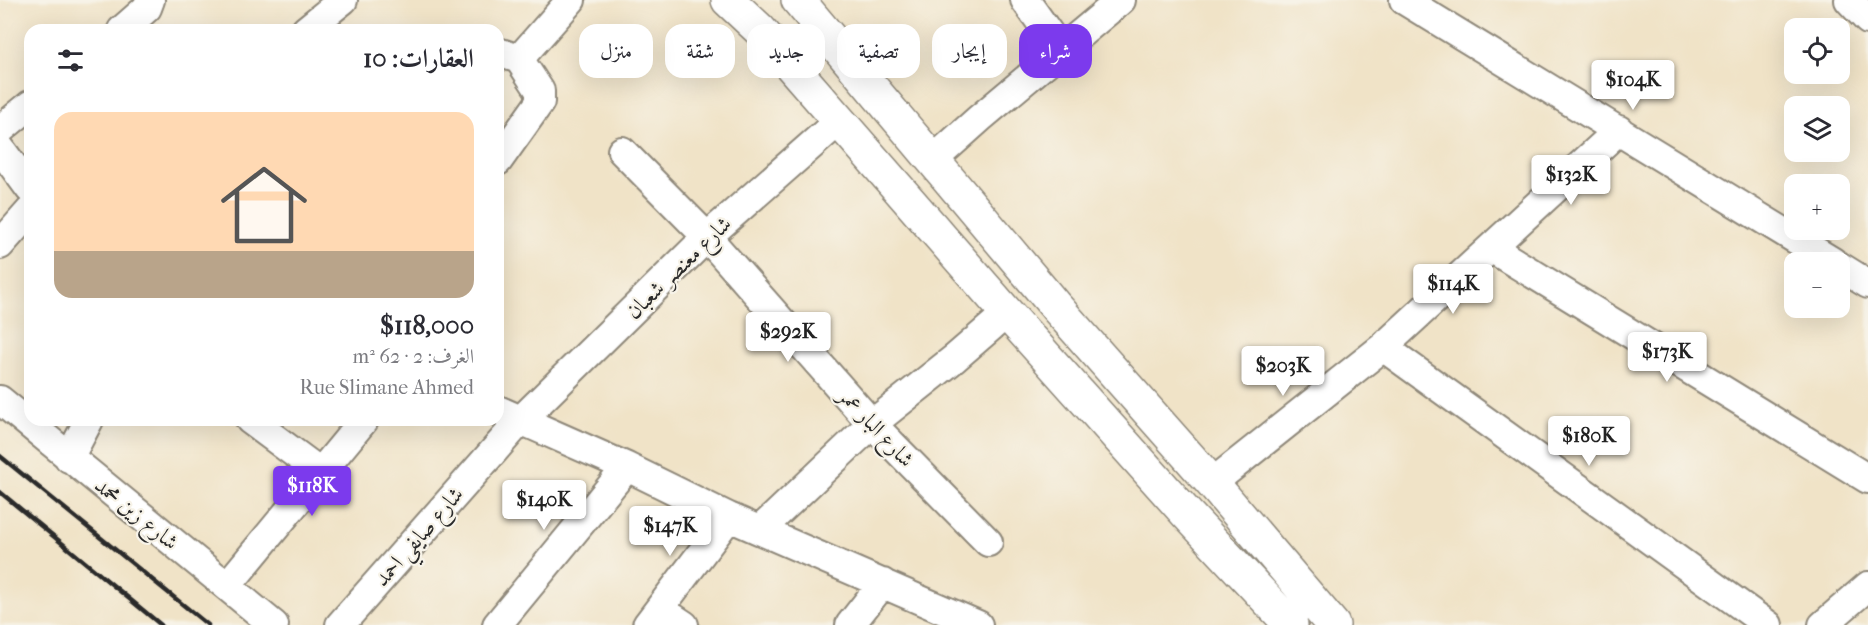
<!DOCTYPE html>
<html lang="ar">
<head>
<meta charset="utf-8">
<style>
  :root { --surface:#fff; --page:#f7f7f7; --text:#2b2b33; --muted:#7c7c81; --line:#e1e1e2; --accent:#7c3aed }
  body { margin:0; font-family:"IM FELL French Canon",Amiri,serif; background:var(--page); color:var(--text); direction:rtl; height:100vh; display:flex; flex-direction:column; font-size:22px; white-space:nowrap }
  * { box-sizing:border-box; margin:0 }
  p { font-size:20px; color:var(--muted) }
  .icon { flex:none; width:33px; height:33px; fill:none; stroke:currentColor; stroke-width:2; stroke-linecap:round; stroke-linejoin:round }
  .map { position:relative; flex:1; overflow:hidden; direction:ltr }
  .panel { position:absolute; left:24px; top:24px; width:480px; height:402px; display:flex; flex-direction:column; background:var(--surface); border-radius:18px; box-shadow:0 6px 24px #0002; direction:rtl }
  .panel>* { flex:none }
  .banner { position:absolute; left:522px; top:24px; width:570px; height:54px; direction:rtl; display:flex; gap:12px }
  .controls { position:absolute; left:1784px; top:18px; display:grid; gap:12px }
  .controls a { display:grid; place-items:center; width:66px; height:66px; border-radius:12px; background:var(--surface); box-shadow:0 6px 24px #0002; font-size:30px }
  .price { position:absolute; translate:-50% -51px; padding:0 14px; border-radius:6px; background:#fff; color:#222; font-size:20px; line-height:39px; filter:drop-shadow(0 2px 3px #0008) }
  .price::after { content:''; position:absolute; left:50%; top:36px; width:18px; height:14px; margin-left:-9px; background:inherit; clip-path:polygon(0 0,100% 0,50% 100%) }
  .price.current { background:var(--accent); color:#fff }
  ul { padding:0; list-style:none }
  li { display:grid; align-content:center; gap:12px; height:318px; padding:0 30px }
  li+li { border-top:2px solid var(--line) }
  li span { display:grid; place-items:center; height:186px; border-radius:18px; color:#555 }
  li>.icon { margin-inline-start:auto }
  span .icon { width:108px; height:108px; fill:#fffc; stroke-width:1 }
  li b { font-size:26px }
  h2 { display:flex; justify-content:space-between; align-items:center; height:72px; padding:0 30px; font-size:26px }
  .pill { padding:0 21px; border-radius:18px; background:var(--surface); box-shadow:0 6px 24px #0002; font-size:21px; line-height:54px }
  .pill.current { background:var(--accent); color:#fff }
  .map>svg:first-child { display:block }
</style>
</head>
<body>
<div class="map">
<svg width="1868" height="625" viewBox="0 0 1868 625">
  <rect width="100%" height="100%" fill="#f7f3e8"/>
  <filter id="ink" filterUnits="userSpaceOnUse"><feTurbulence type="fractalNoise" baseFrequency=".0167" numOctaves="2"/><feDisplacementMap in="SourceGraphic" scale="12" xChannelSelector="R" yChannelSelector="G"/><feConvolveMatrix kernelMatrix="1 2 1 2 8 2 1 2 1" color-interpolation-filters="sRGB"/></filter>
  <filter id="wash" filterUnits="userSpaceOnUse"><feTurbulence type="fractalNoise" baseFrequency=".008" numOctaves="4" result="noise"/><feDisplacementMap in="SourceGraphic" scale="24" xChannelSelector="R" yChannelSelector="G"/><feGaussianBlur stdDeviation="1.35" result="paint"/><feColorMatrix in="noise" values="0 0 0 0 0 0 0 0 0 0 0 0 0 0 0 0 0 1.4 0 .05"/><feComposite in="paint" operator="in"/></filter>
  <g filter="url(#wash)">
    <rect width="100%" height="100%" fill="#f0e3c7"/>
  </g>
  <g filter="url(#ink)">
    <g fill="none" stroke-linecap="round" stroke-linejoin="round">
      <g stroke="#8e8779" stroke-width="32">
        <path id="minor" d="M 1025,0 L 1060,49
          M 1404,0 L 1833,262
          M 1849,0 L 1868,20
          M 122,30 L 147,8 L 150,0
          M 306,30 L 343,0
          M 498,52 L 519,59 L 571,0
          M 0,130 L 30,105
          M 0,148 L 30,189
          M 622,151 L 707,237 L 872,424 L 988,542
          M 933,160 L 980,118 L 1121,0
          M 498,161 L 540,102 L 540,91 L 519,59
          M 0,245 L 30,211
          M 1491,248 L 1868,479
          M 1839,266 L 1868,284
          M 1383,347 L 1768,625
          M 0,400 L 274,625
          M 498,410 L 627,467 L 729,517 L 978,625
          M 250,420 L 320,472
          M 69,458 L 89,420
          M 1212,483 L 1383,347 L 1619,130
          M 760,530 L 872,424 L 955,358 L 1007,313
          M 227,586 L 364,420
          M 660,609 L 684,625
          M 340,625 L 521,420 L 707,237 L 840,120
          M 497,625 L 627,467
          M 647,625 L 729,517
          M 850,625 L 883,583
          M 1823,625 L 1868,586"/>
      </g>
      <g stroke="#8e8779" stroke-width="36">
        <path id="major" d="M 728,0 L 760,30 L 1007,313 L 1187,514 L 1291,625
          M 798,0 L 1057,308 L 1212,483 L 1333,625"/>
      </g>
      <use href="#minor" stroke="#fff" stroke-width="28"/>
      <use href="#major" stroke="#fff" stroke-width="33"/>
      <path stroke="#2b2b2b" stroke-width="4.5" d="M 0,456 L 208,625
        M 0,492 L 161,625"/>
    </g>
  </g>
  <g text-anchor="middle" stroke-width="4.5" stroke-linejoin="round" paint-order="stroke">
    <g font-size="22" fill="#2b2b2b" stroke="#f7f3e8">
      <text transform="translate(678 267) rotate(-44)" y="8">شارع معنصر شعبان</text>
      <text transform="translate(877 427) rotate(47)" y="8">شارع البار عمر</text>
      <text transform="translate(137 513) rotate(39)" y="8">شارع زين محمد</text>
      <text transform="translate(418 536) rotate(-49)" y="8">شارع صايفي احمد</text>
    </g>
  </g>
</svg>
<div class="controls">
<a><svg class="icon" aria-label="locate" viewBox="0 0 24 24"><circle cx="12" cy="12" r="6"/><path d="M12 2v4M12 18v4M2 12h4M18 12h4"/></svg></a>
<a><svg class="icon" aria-label="layers" viewBox="0 0 24 24"><path d="M12 4l9 5-9 5-9-5zM3 14l9 5 9-5"/></svg></a>
<a>+</a>
<a>−</a>
</div>
<b class="price" style="left:1633px;top:111px">$104K</b>
<b class="price" style="left:1571px;top:206px">$132K</b>
<b class="price" style="left:1453px;top:315px">$114K</b>
<b class="price" style="left:788px;top:363px">$292K</b>
<b class="price" style="left:1667px;top:383px">$173K</b>
<b class="price" style="left:1283px;top:397px">$203K</b>
<b class="price" style="left:1589px;top:467px">$180K</b>
<b class="price current" style="left:312px;top:517px">$118K</b>
<b class="price" style="left:544px;top:531px">$140K</b>
<b class="price" style="left:670px;top:557px">$147K</b>
<div class="banner">
<a class="pill current">شراء</a>
<a class="pill">إيجار</a>
<a class="pill">تصفية</a>
<a class="pill">جديد</a>
<a class="pill">شقة</a>
<a class="pill">منزل</a>
</div>
<section class="panel">
<h2>العقارات: 10<svg class="icon" aria-label="filters" viewBox="0 0 24 24"><path d="M4 7h16M4 17h16"/><circle cx="9" cy="7" r="2"/><circle cx="15" cy="17" r="2"/></svg></h2>
<ul>
<li><span style="background:linear-gradient(#ffd9b3 75%,#b9a48a 0)"><svg class="icon" aria-label="home" viewBox="0 0 24 24"><path d="M3 11l9-7 9 7M6 9v11h12V9"/></svg></span><div><b>$118,000</b><p>الغرف: 2 · 62 m²</p><p>Rue Slimane Ahmed</p></div></li>
</ul>
</section>
</div>
</body>
</html>
